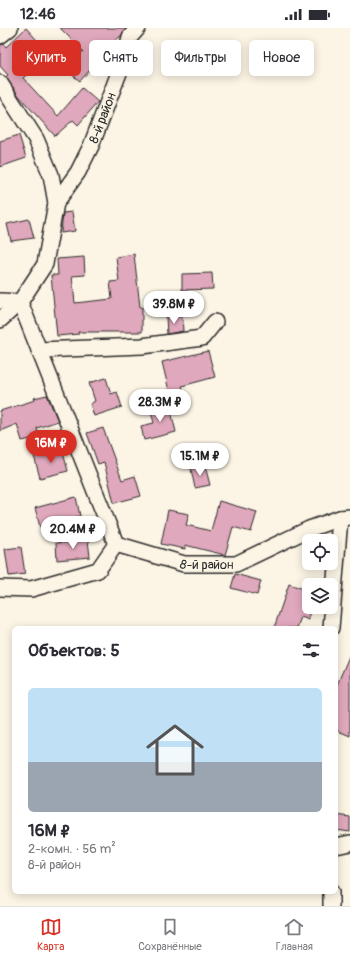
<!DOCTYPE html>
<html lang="ru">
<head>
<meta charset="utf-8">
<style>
  :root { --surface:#fff; --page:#f2f2f3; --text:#2b2b33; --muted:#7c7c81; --line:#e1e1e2; --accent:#d93025 }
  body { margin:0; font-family:Pangolin,sans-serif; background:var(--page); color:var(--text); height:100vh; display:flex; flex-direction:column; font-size:15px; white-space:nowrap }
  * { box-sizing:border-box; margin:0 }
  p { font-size:13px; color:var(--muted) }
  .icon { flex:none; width:22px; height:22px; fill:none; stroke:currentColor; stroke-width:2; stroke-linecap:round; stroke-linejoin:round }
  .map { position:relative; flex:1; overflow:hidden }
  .drawer { position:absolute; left:12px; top:598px; width:326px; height:268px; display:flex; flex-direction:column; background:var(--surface); border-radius:6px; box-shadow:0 2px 10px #0003 }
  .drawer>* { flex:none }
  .top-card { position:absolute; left:12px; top:12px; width:326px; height:36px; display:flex; gap:8px }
  .tools { position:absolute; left:302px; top:506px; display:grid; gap:8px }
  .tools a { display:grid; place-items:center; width:36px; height:36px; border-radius:6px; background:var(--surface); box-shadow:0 2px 10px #0003; font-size:20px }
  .price { position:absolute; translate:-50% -34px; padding:0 9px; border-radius:14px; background:#fff; color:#222; font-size:13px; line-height:26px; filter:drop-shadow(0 1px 2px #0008) }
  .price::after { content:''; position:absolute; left:50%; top:24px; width:12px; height:9px; margin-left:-6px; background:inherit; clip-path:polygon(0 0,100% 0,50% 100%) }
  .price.on { background:var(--accent); color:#fff }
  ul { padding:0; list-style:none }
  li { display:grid; align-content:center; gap:8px; height:212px; padding:0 16px }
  li span { display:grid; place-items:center; height:124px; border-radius:6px; color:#555 }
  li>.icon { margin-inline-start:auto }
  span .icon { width:72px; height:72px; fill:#fffc; stroke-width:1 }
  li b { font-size:17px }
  h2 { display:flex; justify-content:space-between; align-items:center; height:48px; padding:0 16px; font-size:17px }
  .pill { padding:0 14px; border-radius:6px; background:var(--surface); box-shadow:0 2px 10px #0003; font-size:14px; line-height:36px }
  .pill.on { background:var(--accent); color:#fff }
  .status { display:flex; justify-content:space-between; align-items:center; height:28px; padding:0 20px; background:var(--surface); direction:ltr }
  .status svg { height:11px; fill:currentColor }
  .tab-bar { display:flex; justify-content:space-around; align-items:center; height:56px; border-top:1px solid var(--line); background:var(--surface); font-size:11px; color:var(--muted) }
  .tab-bar a { display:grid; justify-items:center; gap:2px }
  .tab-bar .on { color:var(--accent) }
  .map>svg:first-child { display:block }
</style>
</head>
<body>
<div class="status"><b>12:46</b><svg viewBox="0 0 49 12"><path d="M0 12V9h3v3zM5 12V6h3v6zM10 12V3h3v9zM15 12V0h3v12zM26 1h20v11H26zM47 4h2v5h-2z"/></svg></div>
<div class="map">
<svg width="350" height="878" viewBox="0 0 350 878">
  <rect width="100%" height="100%" fill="#fcf5e5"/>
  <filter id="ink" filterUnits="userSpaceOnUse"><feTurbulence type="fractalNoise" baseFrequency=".025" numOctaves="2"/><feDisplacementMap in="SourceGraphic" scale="8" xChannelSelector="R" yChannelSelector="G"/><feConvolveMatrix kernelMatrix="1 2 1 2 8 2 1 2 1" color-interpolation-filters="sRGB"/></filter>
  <g filter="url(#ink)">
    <path fill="#e0a8bc" stroke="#2b2b2b" d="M 26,0 L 45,21 L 26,39 L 30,44 L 23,50 L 58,88 L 82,60 L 98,74 L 78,97 L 73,92 L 55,108 L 19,68 L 6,49 L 8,47 L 0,38 L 0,17 L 4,16 L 6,19 Z
      M 60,0 L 126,0 L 121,8 L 103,22 L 106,24 L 80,53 L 66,42 L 83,23 Z
      M 19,107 L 26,130 L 0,139 L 0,113 Z
      M 72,184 L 75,203 L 61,205 L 63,185 Z
      M 29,191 L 34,210 L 11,213 L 7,196 Z
      M 134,226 L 140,279 L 142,279 L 142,304 L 78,304 L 79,306 L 57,308 L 51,247 L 58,247 L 57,231 L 84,229 L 85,247 L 72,248 L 75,275 L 112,271 L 110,254 L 119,253 L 116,229 Z
      M 212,245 L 213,261 L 182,262 L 182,246 Z
      M 182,288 L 183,303 L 167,306 L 166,289 Z
      M 208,323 L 215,349 L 182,358 L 185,367 L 171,371 L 162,334 Z
      M 106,350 L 111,366 L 117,364 L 122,379 L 94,388 L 90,376 L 95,373 L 89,355 Z
      M 47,367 L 58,393 L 37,400 L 39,409 L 22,413 L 17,396 L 0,403 L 0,383 L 35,372 L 34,370 Z
      M 169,375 L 176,404 L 144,412 L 141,398 L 154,395 L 150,380 Z
      M 103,400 L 122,452 L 135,448 L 141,468 L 114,475 L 104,434 L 98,436 L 87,405 Z
      M 62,421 L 68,443 L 40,450 L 34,428 Z
      M 205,438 L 210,457 L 195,460 L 191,441 Z
      M 76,469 L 80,488 L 40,499 L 35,480 Z
      M 219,473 L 257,484 L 251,504 L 233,499 L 225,527 L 185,517 L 185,521 L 161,516 L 168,482 L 189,486 L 186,497 L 211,503 Z
      M 88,512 L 90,529 L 57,532 L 56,515 Z
      M 21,519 L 25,546 L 9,548 L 5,521 Z
      M 235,546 L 261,553 L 257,567 L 231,560 Z
      M 289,556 L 309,563 L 309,592 L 301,589 L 297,600 L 274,600 Z
      M 350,626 L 350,708 L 336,702 L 336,659 Z
      M 336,787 L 350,789 L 350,804 L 336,802 Z"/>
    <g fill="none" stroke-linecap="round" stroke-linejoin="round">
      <g stroke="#2b2b2b" stroke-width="18">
        <g id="street">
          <path d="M 0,8 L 10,0"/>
          <path d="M 0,55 L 36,111 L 51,147 L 56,175"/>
          <path id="s1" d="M 0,273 L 20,274 L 45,236 L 56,175 L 78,144 L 91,118 L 125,29 L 130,9 L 138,0"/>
          <path id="s2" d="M 0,292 L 20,274 L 116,516 L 184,536 L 236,536 L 309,501 L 340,490 L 350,489"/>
          <path d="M 39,322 L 142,318 L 202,310 L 215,294"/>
          <path d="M 0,560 L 31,561 L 98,542 L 116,516"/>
          <path d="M 331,600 L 340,490"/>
          <path d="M 336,818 L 350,815"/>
          <path d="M 331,864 L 331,878"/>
        </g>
      </g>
      <use href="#street" stroke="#fcf5e5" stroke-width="15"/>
    </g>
  </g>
  <g text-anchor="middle" stroke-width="4" stroke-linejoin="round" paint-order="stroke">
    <g font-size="13" fill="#2b2b2b" stroke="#fcf5e5">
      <text dy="5" stroke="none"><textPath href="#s1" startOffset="225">8-й район</textPath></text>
      <text dy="5" stroke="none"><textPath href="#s2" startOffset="381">8-й район</textPath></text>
    </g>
  </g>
</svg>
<div class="tools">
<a><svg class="icon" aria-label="locate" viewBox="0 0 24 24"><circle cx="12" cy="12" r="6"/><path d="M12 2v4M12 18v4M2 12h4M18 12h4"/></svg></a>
<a><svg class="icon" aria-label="layers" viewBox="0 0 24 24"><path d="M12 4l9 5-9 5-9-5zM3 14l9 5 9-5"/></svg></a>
</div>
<b class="price" style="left:174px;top:297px">39.8M ₽</b>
<b class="price" style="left:160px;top:395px">28.3M ₽</b>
<b class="price on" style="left:51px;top:436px">16M ₽</b>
<b class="price" style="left:200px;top:449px">15.1M ₽</b>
<b class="price" style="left:73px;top:522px">20.4M ₽</b>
<div class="top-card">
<a class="pill on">Купить</a>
<a class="pill">Снять</a>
<a class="pill">Фильтры</a>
<a class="pill">Новое</a>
</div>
<section class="drawer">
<h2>Объектов: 5<svg class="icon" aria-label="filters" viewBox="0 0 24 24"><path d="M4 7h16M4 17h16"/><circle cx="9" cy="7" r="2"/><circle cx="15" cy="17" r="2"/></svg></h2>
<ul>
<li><span style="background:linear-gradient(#bfe0f5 60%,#9aa5b1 0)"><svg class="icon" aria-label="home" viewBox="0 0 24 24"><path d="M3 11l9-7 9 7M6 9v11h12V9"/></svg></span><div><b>16M ₽</b><p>2-комн. · 56 m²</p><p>8-й район</p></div></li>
</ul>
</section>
</div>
<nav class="tab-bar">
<a class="on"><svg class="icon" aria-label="map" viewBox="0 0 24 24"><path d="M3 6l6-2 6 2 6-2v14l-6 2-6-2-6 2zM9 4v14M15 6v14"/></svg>Карта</a>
<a><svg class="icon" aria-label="saved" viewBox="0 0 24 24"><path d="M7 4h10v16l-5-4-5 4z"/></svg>Сохранённые</a>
<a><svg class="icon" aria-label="home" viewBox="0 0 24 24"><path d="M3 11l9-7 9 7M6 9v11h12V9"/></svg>Главная</a>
</nav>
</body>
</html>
